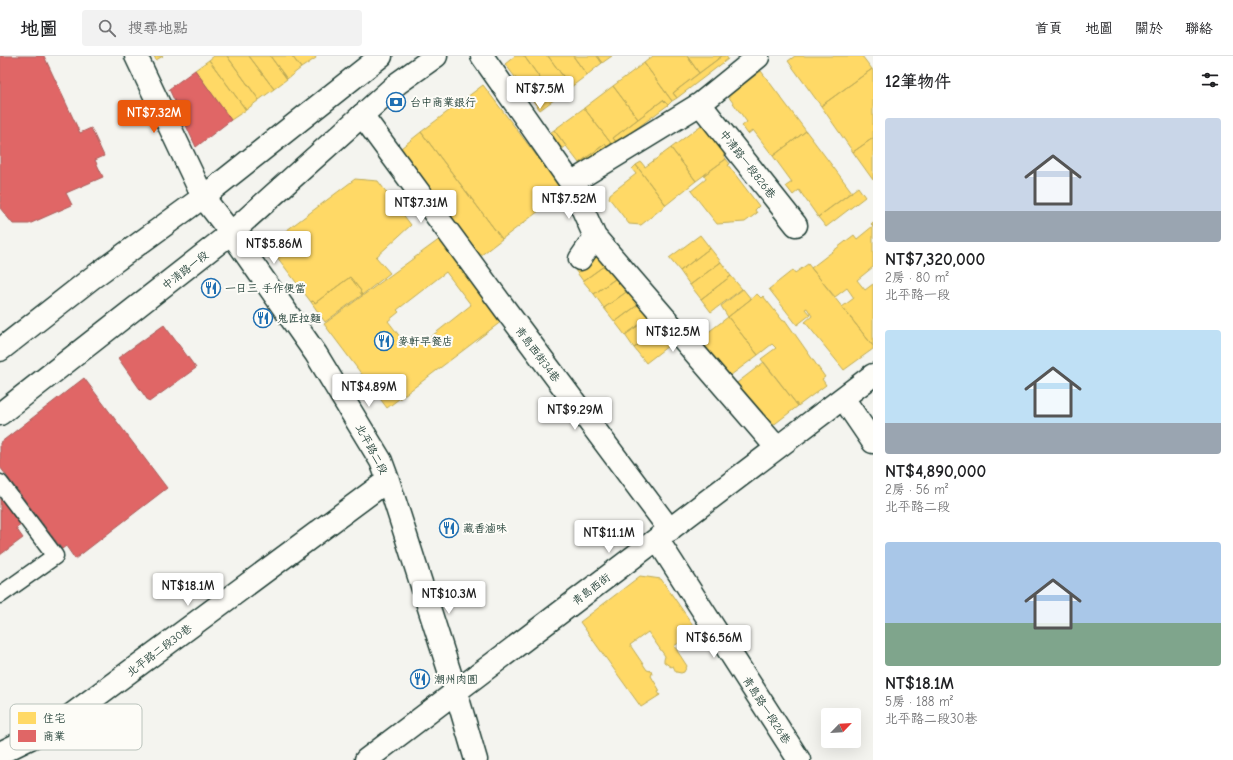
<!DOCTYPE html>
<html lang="zh-TW">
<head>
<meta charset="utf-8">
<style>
  :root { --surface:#fff; --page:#f2f2f2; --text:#202124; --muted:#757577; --line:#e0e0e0; --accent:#ea580c }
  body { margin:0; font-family:"Comic Neue","LXGW WenKai TC",sans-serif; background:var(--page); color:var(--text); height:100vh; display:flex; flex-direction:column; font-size:15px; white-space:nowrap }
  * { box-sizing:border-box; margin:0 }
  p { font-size:13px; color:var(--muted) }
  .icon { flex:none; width:22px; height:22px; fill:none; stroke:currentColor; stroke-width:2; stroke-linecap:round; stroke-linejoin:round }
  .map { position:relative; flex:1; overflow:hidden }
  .side { display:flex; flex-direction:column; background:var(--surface); width:360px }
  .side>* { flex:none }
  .needle { width:26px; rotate:65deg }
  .fabs { position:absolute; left:821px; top:652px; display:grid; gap:8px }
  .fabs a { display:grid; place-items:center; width:40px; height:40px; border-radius:4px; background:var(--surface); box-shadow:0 4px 16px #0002; font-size:20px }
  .price { position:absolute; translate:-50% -34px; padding:0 9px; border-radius:4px; background:#fff; color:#222; font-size:13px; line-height:26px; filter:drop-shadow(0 1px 2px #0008) }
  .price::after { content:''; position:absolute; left:50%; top:24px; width:12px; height:9px; margin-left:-6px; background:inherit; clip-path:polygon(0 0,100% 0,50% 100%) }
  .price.selected { background:var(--accent); color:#fff }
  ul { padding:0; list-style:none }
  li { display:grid; align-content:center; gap:8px; height:212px; padding:0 12px }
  li span { display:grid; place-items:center; height:124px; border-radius:4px; color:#555 }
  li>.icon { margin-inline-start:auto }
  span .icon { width:72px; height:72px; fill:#fffc; stroke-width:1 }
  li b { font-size:17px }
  h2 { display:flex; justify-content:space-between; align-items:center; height:48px; padding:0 12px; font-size:17px }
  header { display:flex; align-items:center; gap:24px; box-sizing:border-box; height:56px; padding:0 20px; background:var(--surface); border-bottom:1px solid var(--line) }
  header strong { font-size:19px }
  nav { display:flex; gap:22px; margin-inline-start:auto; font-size:14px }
  .search { width:280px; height:36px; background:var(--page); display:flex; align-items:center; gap:10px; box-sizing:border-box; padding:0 14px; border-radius:4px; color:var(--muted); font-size:15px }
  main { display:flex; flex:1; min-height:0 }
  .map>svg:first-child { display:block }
</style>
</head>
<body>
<header>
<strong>地圖</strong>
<div class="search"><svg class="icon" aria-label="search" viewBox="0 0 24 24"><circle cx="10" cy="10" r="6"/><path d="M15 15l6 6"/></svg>搜尋地點</div>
<nav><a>首頁</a><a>地圖</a><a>關於</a><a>聯絡</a></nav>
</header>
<main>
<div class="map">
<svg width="873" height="704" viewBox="0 0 873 704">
  <rect width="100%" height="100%" fill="#f4f4ef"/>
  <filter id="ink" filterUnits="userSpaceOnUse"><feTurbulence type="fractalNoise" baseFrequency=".025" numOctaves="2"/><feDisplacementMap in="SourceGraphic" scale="8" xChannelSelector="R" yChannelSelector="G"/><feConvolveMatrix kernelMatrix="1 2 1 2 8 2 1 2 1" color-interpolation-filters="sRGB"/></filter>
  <g filter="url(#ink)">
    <path fill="#ffd966" stroke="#bcaa57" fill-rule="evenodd" d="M 154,0 L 163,0 L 156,4 Z
      M 214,0 L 227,0 L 259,44 L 246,54 L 209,4 Z
      M 227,0 L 249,0 L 274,33 L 259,44 Z
      M 249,0 L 270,0 L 287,23 L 274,33 Z
      M 270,0 L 292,0 L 301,12 L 287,23 Z
      M 292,0 L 315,0 L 316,2 L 301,12 Z
      M 515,0 L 524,0 L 555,43 L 540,54 L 505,8 Z
      M 524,0 L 548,0 L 571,31 L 555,43 Z
      M 548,0 L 573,0 L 587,19 L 571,31 Z
      M 573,0 L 597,0 L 602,7 L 587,19 Z
      M 597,0 L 612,0 L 602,7 Z
      M 653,0 L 687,0 L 699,17 L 673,37 L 677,42 L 672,45 L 644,7 Z
      M 687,0 L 722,0 L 699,17 Z
      M 722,0 L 726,0 L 728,3 L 677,42 L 673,37 Z
      M 795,0 L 862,0 L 872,13 L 821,50 L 788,5 Z
      M 209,4 L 246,54 L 231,64 L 195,14 Z
      M 644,7 L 672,45 L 668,49 L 663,44 L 638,63 L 613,30 Z
      M 872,13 L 873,15 L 873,82 L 853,96 L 821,50 Z
      M 761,15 L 806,75 L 773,100 L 753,74 L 748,78 L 742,70 L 747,66 L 728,40 Z
      M 483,29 L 564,136 L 502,183 L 421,76 Z
      M 613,30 L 638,63 L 613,82 L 617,87 L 613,90 L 584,52 Z
      M 663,44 L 668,49 L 617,87 L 613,82 Z
      M 584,52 L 613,90 L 609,93 L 605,88 L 579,107 L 554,74 Z
      M 704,67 L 726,97 L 723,99 L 726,103 L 696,125 L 671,92 Z
      M 554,74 L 566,90 L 546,106 L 533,89 Z
      M 806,75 L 852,136 L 818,161 L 799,134 L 793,139 L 786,130 L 792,126 L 773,100 Z
      M 421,76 L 502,183 L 471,207 L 391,100 Z
      M 873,82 L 873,124 L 853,96 Z
      M 605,88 L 609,93 L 582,113 L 579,107 Z
      M 671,92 L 696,125 L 666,149 L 636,109 L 641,106 L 645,111 Z
      M 726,103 L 730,108 L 728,109 L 759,150 L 755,154 L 757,157 L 745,166 L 717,168 L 691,135 L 706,123 L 704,119 Z
      M 636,109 L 666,149 L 641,169 L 629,168 L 609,142 L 610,138 L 636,118 L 632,113 Z
      M 355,123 L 378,125 L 411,169 L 376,201 L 390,217 L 362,239 L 360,236 L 361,235 L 350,221 L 315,247 L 313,245 L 311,246 L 277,201 L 279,180 Z
      M 858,131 L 865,141 L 826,171 L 818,161 Z
      M 873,166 L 873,211 L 857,224 L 865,234 L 873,228 L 873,290 L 842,251 L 854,242 L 847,232 L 835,241 L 811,212 L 854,179 L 857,183 L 873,170 L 871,168 Z
      M 700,179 L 710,192 L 680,215 L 669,202 Z
      M 444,180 L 506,262 L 387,352 L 324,268 ZM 446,216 L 471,249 L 423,287 L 418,282 L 407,290 L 388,265 L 399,256 L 397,254 Z
      M 606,190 L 615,202 L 583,225 L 575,214 Z
      M 710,192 L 721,206 L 690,229 L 680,215 Z
      M 615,202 L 626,215 L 594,238 L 583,225 Z
      M 721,206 L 731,220 L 701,243 L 690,229 Z
      M 808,208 L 873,290 L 873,293 L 844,314 L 805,266 L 812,260 L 807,252 L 805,253 L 810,259 L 797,269 L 769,233 L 793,214 L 795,217 Z
      M 626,215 L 636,229 L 604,252 L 594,238 Z
      M 731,220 L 742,233 L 711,256 L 701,243 Z
      M 350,221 L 361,235 L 360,236 L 362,239 L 325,266 L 311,246 L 313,245 L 315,247 Z
      M 636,229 L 647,242 L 615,266 L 604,252 Z
      M 743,233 L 751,243 L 728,261 L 721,250 Z
      M 757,238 L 761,242 L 763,240 L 783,265 L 785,264 L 825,321 L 822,323 L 826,329 L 798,350 L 761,303 L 776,292 L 772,288 L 758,299 L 728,261 Z
      M 647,242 L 657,256 L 625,279 L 615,266 Z
      M 657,256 L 666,269 L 634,292 L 625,279 Z
      M 728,261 L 758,299 L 727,322 L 698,284 Z
      M 666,269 L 677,283 L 646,307 L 634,292 Z
      M 764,306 L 798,350 L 767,374 L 733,330 Z
      M 640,520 L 661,523 L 697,575 L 674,590 L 687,610 L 684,616 L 681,617 L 676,616 L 673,610 L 671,611 L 664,606 L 664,604 L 665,600 L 648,576 L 630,589 L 647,614 L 651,615 L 652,618 L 651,620 L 660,635 L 658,636 L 660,639 L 641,651 L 580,566 Z"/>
    <path fill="#e06666" stroke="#a65a57" d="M 0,0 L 44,0 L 80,77 L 91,72 L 104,100 L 95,104 L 103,121 L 66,137 L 72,149 L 29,168 L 13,168 L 0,152 Z
      M 195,14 L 231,64 L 196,91 L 169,33 Z
      M 164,269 L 196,312 L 149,346 L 118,302 Z
      M 84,322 L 167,432 L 75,503 L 66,490 L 62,493 L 0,411 L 0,387 Z
      M 0,437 L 23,468 L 16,472 L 23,482 L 0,499 Z"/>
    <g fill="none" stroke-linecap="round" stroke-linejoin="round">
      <g stroke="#1f3d34" stroke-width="19">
        <path id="lane" d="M 0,427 L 55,500 L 0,539"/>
      </g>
      <g stroke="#1f3d34" stroke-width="25">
        <path id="street" d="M 136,0 L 203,141 L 231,177 L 316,298 L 381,405 L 388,424 L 456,636 L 476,704
          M 482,0 L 571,127 L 595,181 L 580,203
          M 700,48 L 796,169
          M 362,59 L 508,257 L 670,474
          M 571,127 L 700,48 L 758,1
          M 595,181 L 777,392
          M 843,342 L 873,386
          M 657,483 L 799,704
          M 0,697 L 59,668 L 388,424
          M 366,704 L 873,319"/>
      </g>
      <g stroke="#1f3d34" stroke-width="25">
        <path id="primary" d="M 0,294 L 92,222 L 203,141 L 381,0
          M 0,358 L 231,177 L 398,27 L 436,0"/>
      </g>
      <use href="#lane" stroke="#fdfcf7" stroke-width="16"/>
      <use href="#street" stroke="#fdfcf7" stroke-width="22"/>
      <use href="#primary" stroke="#fdfcf7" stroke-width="22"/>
    </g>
  </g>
  <defs>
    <g id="bank-ring" transform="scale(1)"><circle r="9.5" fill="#fdfcf7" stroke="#1f6fb2" stroke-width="1.5"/><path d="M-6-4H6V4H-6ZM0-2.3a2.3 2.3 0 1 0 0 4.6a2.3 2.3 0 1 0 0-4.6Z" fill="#1f6fb2"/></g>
    <g id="restaurant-ring" transform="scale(1)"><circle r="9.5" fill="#fdfcf7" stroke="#1f6fb2" stroke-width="1.5"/><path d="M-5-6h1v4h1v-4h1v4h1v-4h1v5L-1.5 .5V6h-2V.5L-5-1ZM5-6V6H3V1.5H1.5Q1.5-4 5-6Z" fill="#1f6fb2"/></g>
  </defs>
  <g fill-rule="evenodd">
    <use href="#bank-ring" x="396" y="46"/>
    <use href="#restaurant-ring" x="211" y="232"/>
    <use href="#restaurant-ring" x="263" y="262"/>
    <use href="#restaurant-ring" x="384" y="285"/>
    <use href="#restaurant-ring" x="449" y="472"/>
    <use href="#restaurant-ring" x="420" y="623"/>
  </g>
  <g text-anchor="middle" stroke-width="4" stroke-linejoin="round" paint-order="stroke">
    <g font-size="11" fill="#1f3d34" stroke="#fdfcf7" text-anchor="start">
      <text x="410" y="50">台中商業銀行</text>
      <text x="225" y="236">一日三 手作便當</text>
      <text x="277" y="266">鬼匠拉麵</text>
      <text x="398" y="289">麥軒早餐店</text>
      <text x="463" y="476">藏香滷味</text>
      <text x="434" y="627">潮州肉圓</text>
    </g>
    <g font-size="11" fill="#1f3d34" stroke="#fdfcf7">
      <text transform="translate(748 108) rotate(52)" y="4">中清路一段826巷</text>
      <text transform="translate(185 214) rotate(-38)" y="4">中清路一段</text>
      <text transform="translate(538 298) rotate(53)" y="4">青島西街34巷</text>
      <text transform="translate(372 393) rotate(62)" y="4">北平路二段</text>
      <text transform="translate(591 533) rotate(-37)" y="4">青島西街</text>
      <text transform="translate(159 594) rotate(-37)" y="4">北平路二段30巷</text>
      <text transform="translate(767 654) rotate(57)" y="4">青島路一段26巷</text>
    </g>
  </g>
  <rect x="10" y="648" width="132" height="46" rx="6" fill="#fdfcf7" stroke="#bac3bc" stroke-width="1"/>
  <rect x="18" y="656" width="18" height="12" fill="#ffd966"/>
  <rect x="18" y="674" width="18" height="12" fill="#e06666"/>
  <g font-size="11" fill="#1f3d34">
    <text x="43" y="666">住宅</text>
    <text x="43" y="684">商業</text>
  </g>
</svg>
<div class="fabs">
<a><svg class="needle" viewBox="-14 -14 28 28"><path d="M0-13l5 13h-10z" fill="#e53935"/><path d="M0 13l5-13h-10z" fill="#757577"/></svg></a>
</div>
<b class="price" style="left:540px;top:54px">NT$7.5M</b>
<b class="price selected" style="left:154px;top:78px">NT$7.32M</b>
<b class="price" style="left:569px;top:164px">NT$7.52M</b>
<b class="price" style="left:421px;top:168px">NT$7.31M</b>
<b class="price" style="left:274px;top:209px">NT$5.86M</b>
<b class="price" style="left:673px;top:297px">NT$12.5M</b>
<b class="price" style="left:369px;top:352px">NT$4.89M</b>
<b class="price" style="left:575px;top:375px">NT$9.29M</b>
<b class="price" style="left:609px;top:498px">NT$11.1M</b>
<b class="price" style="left:188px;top:551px">NT$18.1M</b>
<b class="price" style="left:449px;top:559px">NT$10.3M</b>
<b class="price" style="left:714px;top:603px">NT$6.56M</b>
</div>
<section class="side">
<h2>12筆物件<svg class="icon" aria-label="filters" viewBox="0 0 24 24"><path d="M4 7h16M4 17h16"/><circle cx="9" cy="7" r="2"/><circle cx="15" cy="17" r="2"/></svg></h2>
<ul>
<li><span style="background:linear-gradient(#c9d6e8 75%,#9aa5b1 0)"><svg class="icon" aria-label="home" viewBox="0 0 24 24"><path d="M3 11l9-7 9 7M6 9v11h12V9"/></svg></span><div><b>NT$7,320,000</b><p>2房 · 80 m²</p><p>北平路一段</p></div></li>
<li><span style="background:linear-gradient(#bfe0f5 75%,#9aa5b1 0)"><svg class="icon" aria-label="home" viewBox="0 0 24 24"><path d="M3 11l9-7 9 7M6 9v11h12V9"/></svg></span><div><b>NT$4,890,000</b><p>2房 · 56 m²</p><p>北平路二段</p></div></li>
<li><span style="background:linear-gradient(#a9c7e8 65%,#7fa58c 0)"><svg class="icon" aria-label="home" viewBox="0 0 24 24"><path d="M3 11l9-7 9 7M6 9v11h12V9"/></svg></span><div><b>NT$18.1M</b><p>5房 · 188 m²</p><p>北平路二段30巷</p></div></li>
</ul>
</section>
</main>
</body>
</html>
